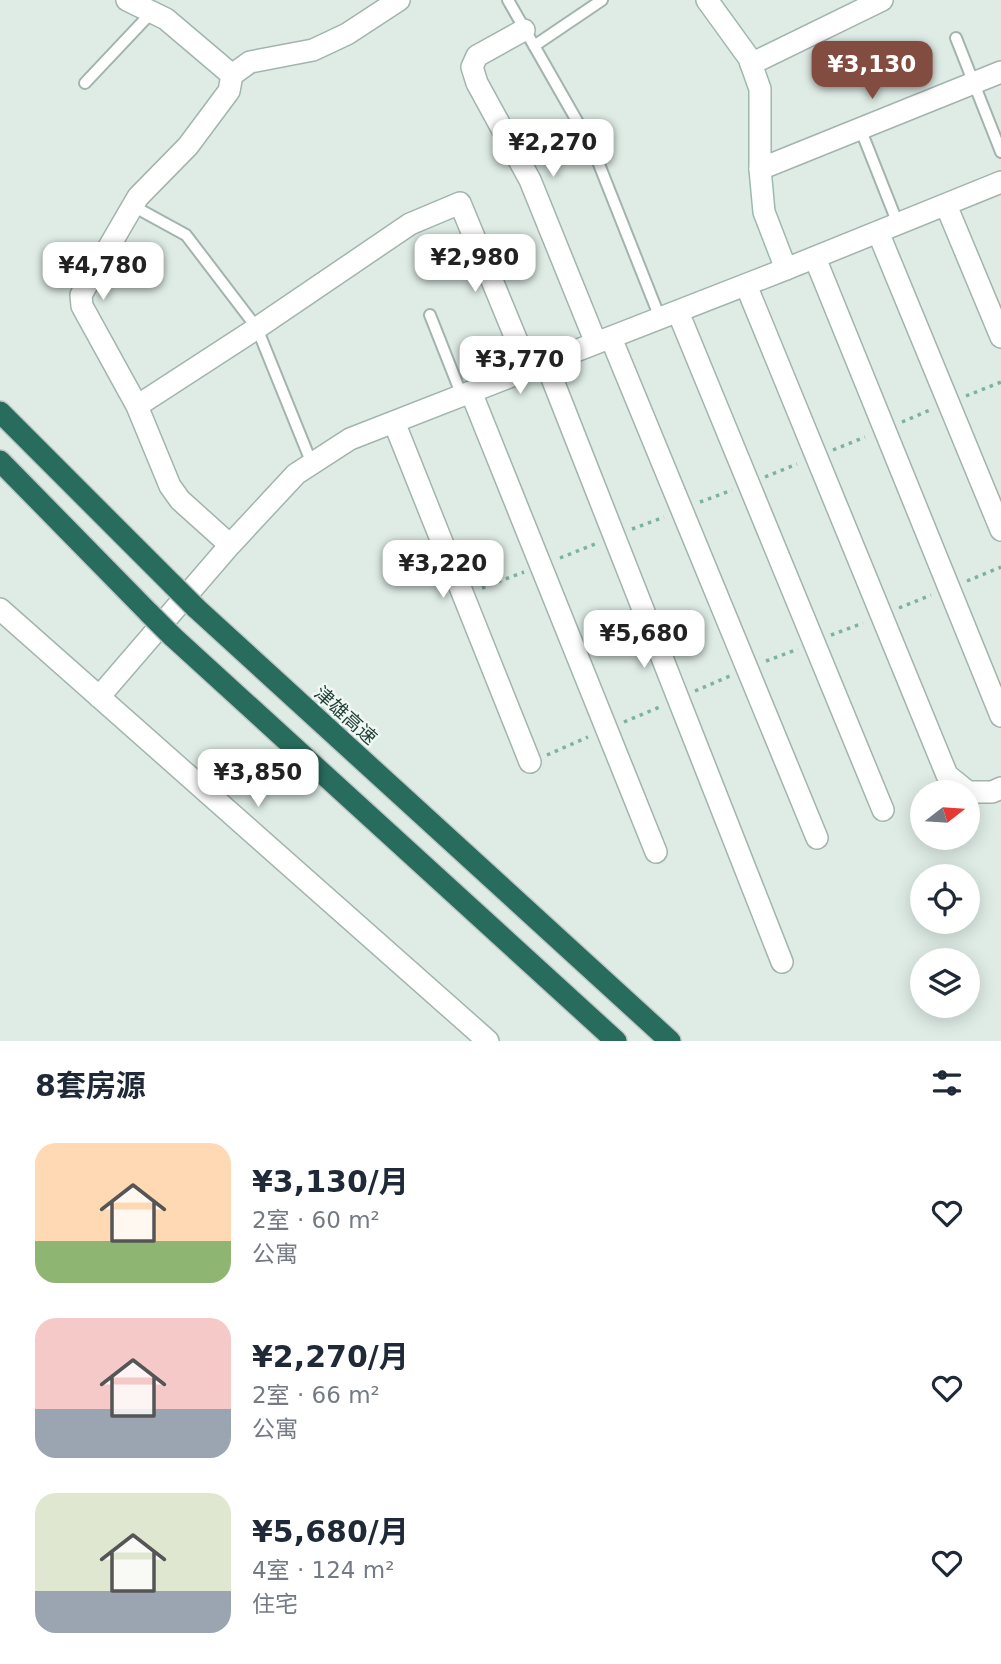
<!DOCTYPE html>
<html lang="zh">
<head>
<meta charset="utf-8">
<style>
  :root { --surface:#fff; --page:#f2f2f3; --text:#1f2937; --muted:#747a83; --accent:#834c40 }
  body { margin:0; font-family:"DejaVu Sans","Noto Sans SC",sans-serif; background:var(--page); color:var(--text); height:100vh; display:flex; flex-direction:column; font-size:26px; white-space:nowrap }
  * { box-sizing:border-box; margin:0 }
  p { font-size:23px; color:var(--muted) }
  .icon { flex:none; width:38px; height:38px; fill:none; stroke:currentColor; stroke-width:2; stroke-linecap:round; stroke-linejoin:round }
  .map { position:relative; height:1041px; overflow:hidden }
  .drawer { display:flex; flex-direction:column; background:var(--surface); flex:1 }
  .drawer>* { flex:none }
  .needle { width:46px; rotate:73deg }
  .buttons { position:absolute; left:910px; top:780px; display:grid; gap:14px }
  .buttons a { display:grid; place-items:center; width:70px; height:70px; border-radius:50%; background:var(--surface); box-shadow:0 4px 18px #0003; font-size:35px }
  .price { position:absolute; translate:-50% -60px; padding:0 16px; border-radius:14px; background:#fff; color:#222; font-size:23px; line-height:46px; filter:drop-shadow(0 2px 4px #0008) }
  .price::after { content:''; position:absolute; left:50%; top:42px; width:21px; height:16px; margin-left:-10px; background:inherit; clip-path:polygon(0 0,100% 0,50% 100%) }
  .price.selected { background:var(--accent); color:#fff }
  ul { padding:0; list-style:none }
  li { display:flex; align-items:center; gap:21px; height:175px; padding:0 35px }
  li span { display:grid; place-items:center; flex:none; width:196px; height:140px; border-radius:21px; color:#555 }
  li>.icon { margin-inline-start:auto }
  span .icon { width:84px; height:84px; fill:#fffc; stroke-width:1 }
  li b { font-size:30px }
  h2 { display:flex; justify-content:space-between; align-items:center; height:84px; padding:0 35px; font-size:30px }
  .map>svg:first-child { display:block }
</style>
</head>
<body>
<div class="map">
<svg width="1001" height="1041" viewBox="0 0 1001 1041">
  <rect width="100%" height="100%" fill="#dfece6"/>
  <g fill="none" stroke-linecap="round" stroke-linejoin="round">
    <g stroke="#a2b4ad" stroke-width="14">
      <path id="lane" d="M 508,0 L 593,149 L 660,318
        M 956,38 L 1001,152
        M 534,46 L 602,0
        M 85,83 L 152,12
        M 860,128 L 898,224
        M 133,206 L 186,235 L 257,328 L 312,464
        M 430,315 L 462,396"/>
    </g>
    <g stroke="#a2b4ad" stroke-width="24">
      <path id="street" d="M 127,0 L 166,19 L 232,75
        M 524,30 L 477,56 L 472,67 L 477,83 L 530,180 L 596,343
        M 751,64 L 882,0
        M 760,169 L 1001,72
        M 946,205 L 1001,337
        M 878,232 L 1001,530
        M 815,258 L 1001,716
        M 746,285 L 947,775 L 968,792 L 992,792 L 1001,788
        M 678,312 L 883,810
        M 611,338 L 817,838
        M 546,363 L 782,962
        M 471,392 L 656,852
        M 137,406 L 257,328 L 410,224 L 460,203 L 529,370
        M 394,422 L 530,762
        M 230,545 L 180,500 L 170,486 L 137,406 L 82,306 L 81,295 L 138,197 L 188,146 L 229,91 L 232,75 L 250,62 L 313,50 L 347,34 L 399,0
        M 0,609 L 488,1041
        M 99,697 L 230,545 L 296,474 L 350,439 L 786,269 L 1001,182"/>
    </g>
    <g stroke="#9db8ae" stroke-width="24">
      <path id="secondary" d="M 707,0 L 749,58 L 760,89 L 760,169 L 764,212 L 786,269"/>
    </g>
    <g stroke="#c0c9c6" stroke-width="24">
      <path id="highway" d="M 0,412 L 173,585
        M 0,461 L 149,613
        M 196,608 L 670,1041
        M 172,636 L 616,1041"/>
    </g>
    <path stroke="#7db2a1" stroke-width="3.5" stroke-dasharray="3.5 5" stroke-linecap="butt" d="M 966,396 L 1001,382
      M 902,422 L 930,410
      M 833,450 L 865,437
      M 765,477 L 797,464
      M 700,502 L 732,490
      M 632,529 L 664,517
      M 560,558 L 595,544
      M 967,581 L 1001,567
      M 482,588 L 524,572
      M 899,608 L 931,595
      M 831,635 L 863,623
      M 766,661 L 798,649
      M 695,691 L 730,676
      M 624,722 L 662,706
      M 547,755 L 588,737"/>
    <use href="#lane" stroke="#fff" stroke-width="10"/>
    <use href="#street" stroke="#fff" stroke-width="21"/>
    <use href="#secondary" stroke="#fff" stroke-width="21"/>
    <use href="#highway" stroke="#286c5d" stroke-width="21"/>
    <g stroke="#c0c9c6" stroke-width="24" stroke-linecap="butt">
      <path id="highway-bridge" d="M 173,585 L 196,608
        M 149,613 L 172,636"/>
    </g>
    <use href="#highway-bridge" stroke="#286c5d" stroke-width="21"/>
  </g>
  <g text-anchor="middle" stroke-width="5" stroke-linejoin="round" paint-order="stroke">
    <g font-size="19" fill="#1f3d35" stroke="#f0f8f4">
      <text transform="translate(346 715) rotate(42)" y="7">津雄高速</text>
    </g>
  </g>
</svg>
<div class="buttons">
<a><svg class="needle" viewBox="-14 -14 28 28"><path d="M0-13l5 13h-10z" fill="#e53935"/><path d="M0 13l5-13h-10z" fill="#747a83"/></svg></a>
<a><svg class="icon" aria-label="locate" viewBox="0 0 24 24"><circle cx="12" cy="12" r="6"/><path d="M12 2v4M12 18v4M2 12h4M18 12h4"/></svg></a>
<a><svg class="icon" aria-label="layers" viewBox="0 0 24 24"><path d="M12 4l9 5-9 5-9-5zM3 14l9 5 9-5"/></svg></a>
</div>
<b class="price selected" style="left:872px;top:101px">¥3,130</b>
<b class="price" style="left:553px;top:179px">¥2,270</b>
<b class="price" style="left:475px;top:294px">¥2,980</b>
<b class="price" style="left:103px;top:302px">¥4,780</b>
<b class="price" style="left:520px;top:396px">¥3,770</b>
<b class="price" style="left:443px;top:600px">¥3,220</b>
<b class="price" style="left:644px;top:670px">¥5,680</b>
<b class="price" style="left:258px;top:809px">¥3,850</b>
</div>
<section class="drawer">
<h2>8套房源<svg class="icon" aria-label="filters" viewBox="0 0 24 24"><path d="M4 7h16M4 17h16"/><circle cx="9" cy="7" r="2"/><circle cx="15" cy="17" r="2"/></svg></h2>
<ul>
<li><span style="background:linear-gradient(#ffd9b3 70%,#8fb573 0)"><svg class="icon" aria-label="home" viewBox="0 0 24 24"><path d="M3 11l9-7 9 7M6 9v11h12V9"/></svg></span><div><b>¥3,130/月</b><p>2室 · 60 m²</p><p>公寓</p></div><svg class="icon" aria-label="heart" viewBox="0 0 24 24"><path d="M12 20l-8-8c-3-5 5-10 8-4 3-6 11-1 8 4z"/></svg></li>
<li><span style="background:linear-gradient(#f6c9c9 65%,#9aa5b1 0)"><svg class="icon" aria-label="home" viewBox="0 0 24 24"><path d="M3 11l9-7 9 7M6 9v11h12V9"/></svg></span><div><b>¥2,270/月</b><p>2室 · 66 m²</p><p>公寓</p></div><svg class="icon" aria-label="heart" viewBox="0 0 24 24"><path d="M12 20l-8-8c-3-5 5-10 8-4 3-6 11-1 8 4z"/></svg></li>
<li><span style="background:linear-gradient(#dfe7d0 70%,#9aa5b1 0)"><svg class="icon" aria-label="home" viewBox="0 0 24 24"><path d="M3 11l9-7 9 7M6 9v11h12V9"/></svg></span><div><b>¥5,680/月</b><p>4室 · 124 m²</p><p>住宅</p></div><svg class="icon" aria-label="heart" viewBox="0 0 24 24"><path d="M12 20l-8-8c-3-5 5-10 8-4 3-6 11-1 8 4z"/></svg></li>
</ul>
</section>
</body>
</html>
